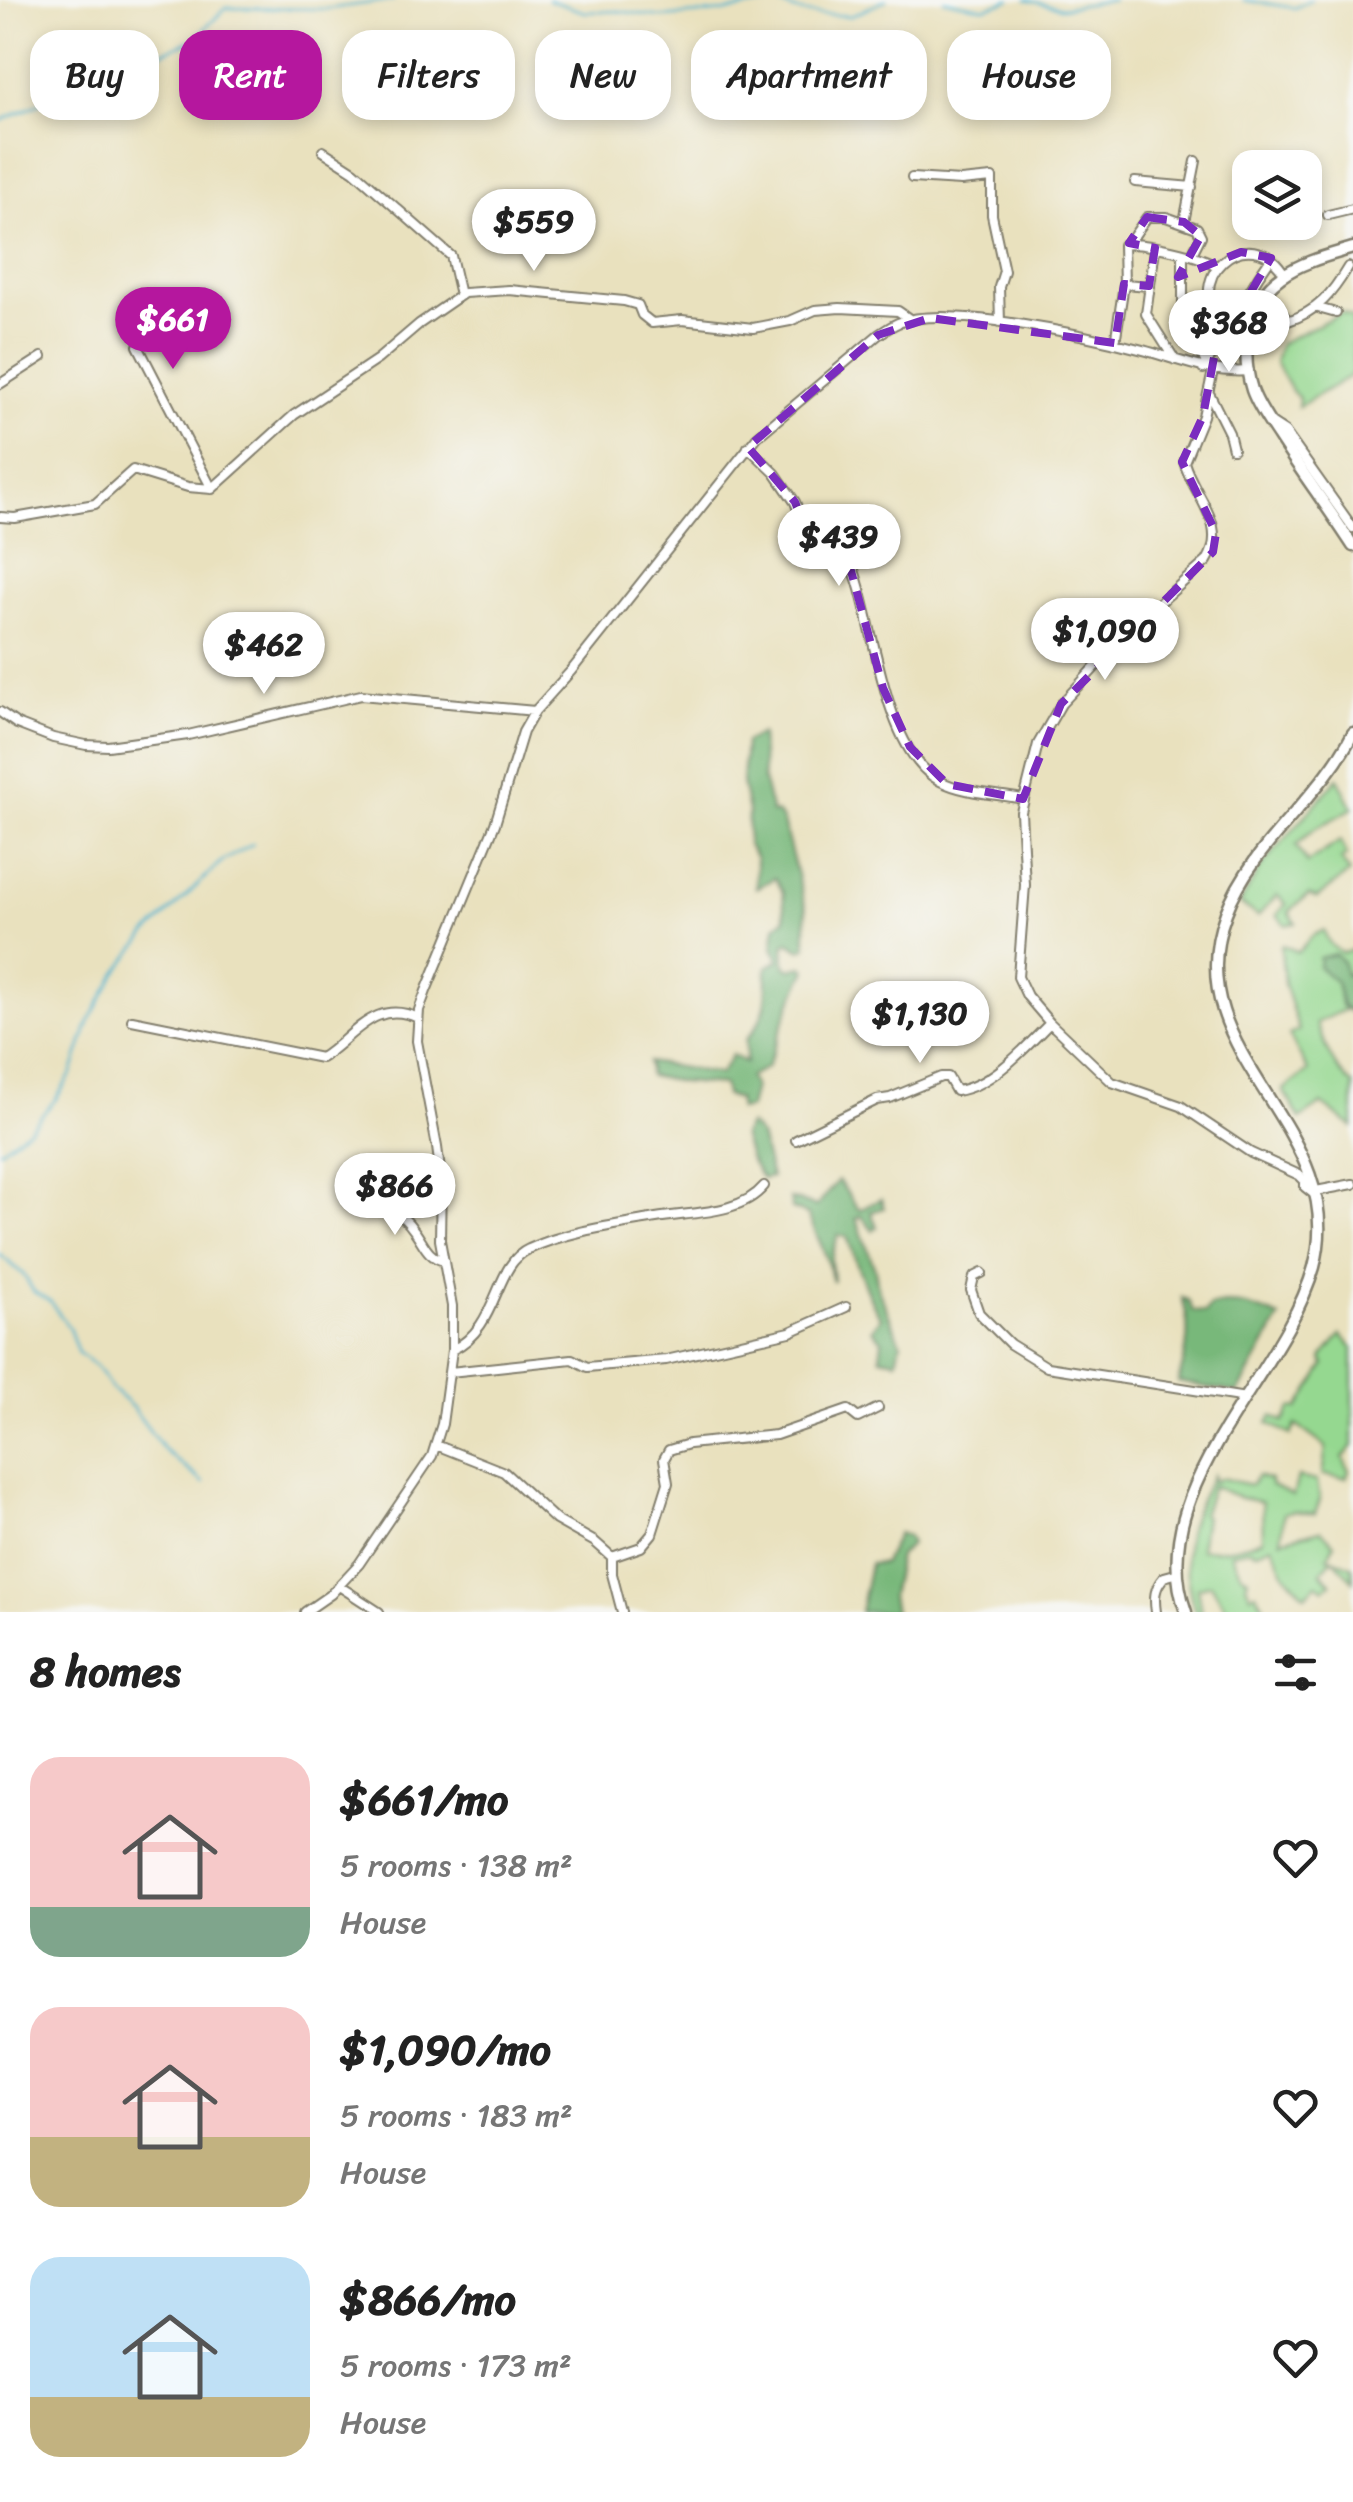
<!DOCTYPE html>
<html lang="en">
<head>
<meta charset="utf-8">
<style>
  :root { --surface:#fff; --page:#f6f6f6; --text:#222; --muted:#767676; --accent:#b5179e }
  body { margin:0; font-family:Sriracha,sans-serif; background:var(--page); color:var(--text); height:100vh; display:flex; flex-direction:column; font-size:38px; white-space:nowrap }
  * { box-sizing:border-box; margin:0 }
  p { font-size:32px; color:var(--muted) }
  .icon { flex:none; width:55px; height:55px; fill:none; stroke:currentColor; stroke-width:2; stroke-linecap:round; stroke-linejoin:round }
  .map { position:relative; height:1612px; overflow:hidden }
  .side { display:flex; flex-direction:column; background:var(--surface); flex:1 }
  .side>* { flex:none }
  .top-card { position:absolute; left:30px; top:30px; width:1295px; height:90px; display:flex; gap:20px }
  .fabs { position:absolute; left:1232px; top:150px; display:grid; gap:20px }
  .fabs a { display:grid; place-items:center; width:90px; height:90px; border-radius:20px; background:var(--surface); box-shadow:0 5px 15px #0003; font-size:50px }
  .price { position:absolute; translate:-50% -85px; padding:0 22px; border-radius:35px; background:#fff; color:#222; font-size:32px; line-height:65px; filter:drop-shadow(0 2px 5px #0008) }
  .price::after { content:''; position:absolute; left:50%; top:60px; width:30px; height:22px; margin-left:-15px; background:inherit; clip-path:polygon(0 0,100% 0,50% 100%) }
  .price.active { background:var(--accent); color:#fff }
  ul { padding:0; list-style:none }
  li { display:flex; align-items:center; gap:30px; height:250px; padding:0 30px }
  li span { display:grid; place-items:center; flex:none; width:280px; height:200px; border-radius:30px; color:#555 }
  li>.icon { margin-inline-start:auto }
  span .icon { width:120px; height:120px; fill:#fffc; stroke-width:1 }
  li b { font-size:42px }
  h2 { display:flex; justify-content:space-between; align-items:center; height:120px; padding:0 30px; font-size:42px }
  .chip { padding:0 35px; border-radius:30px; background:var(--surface); box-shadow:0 5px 15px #0003; font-size:35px; line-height:90px }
  .chip.active { background:var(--accent); color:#fff }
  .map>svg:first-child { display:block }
</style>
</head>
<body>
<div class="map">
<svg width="1353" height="1612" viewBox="0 0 1353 1612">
  <rect width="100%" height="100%" fill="#f6f6f2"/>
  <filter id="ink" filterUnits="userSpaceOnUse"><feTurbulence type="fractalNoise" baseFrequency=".01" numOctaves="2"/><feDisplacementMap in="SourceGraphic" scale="20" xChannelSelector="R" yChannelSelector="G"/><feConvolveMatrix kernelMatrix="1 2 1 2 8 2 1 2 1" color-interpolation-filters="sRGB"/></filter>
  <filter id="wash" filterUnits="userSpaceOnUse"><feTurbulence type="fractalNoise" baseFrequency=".0048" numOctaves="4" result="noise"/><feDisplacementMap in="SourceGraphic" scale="40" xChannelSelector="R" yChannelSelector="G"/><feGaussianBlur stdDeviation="2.25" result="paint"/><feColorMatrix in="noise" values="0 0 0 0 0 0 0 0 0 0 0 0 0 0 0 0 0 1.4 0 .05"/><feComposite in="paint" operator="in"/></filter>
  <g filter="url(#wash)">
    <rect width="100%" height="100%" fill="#e9e1be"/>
    <path fill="#95d890" stroke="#587a56" stroke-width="2.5" fill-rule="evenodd" d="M 1342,313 L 1353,318 L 1353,374 L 1298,407 L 1299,398 L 1290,389 L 1275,362 L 1280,343 Z
      M 1338,778 L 1353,808 L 1313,830 L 1296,845 L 1307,863 L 1340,841 L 1347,855 L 1341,859 L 1349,873 L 1317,898 L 1308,895 L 1289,912 L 1296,923 L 1286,925 L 1277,915 L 1286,904 L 1277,895 L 1258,916 L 1240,904 L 1260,868 Z
      M 1324,930 C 1327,941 1332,948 1343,953 L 1353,950 L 1353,975 L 1320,968 L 1336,982 L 1341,1006 L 1346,1009 L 1316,1023 C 1324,1044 1334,1071 1353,1085 L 1353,1127 L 1322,1104 L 1300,1119 L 1283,1090 L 1308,1071 L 1289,1035 L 1299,1030 L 1284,984 L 1281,947 L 1283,945 L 1298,952 L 1312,936 Z
      M 1341,1335 L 1353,1348 L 1353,1446 L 1343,1458 L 1349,1471 L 1346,1478 L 1322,1475 L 1326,1447 L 1296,1425 L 1291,1435 L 1268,1423 L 1272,1416 L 1284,1422 L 1291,1408 L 1298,1409 L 1325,1365 L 1322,1358 Z
      M 1213,1475 L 1214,1482 L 1221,1478 L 1251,1485 L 1257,1476 L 1270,1480 L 1270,1485 L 1293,1496 L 1298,1477 L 1317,1481 L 1320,1500 L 1315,1514 L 1293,1511 L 1284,1513 L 1281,1540 L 1321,1530 L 1334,1544 L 1328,1556 L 1352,1566 L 1353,1581 L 1333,1558 L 1321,1572 L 1331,1583 L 1324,1589 L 1317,1584 L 1305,1595 L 1284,1572 L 1272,1545 L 1255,1552 L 1251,1549 L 1231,1553 L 1240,1572 L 1248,1578 L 1246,1585 L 1251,1595 L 1256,1593 L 1268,1612 L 1228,1612 L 1211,1584 L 1197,1588 L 1201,1612 L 1195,1612 C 1178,1553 1184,1527 1213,1475 ZM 1212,1486 L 1240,1498 L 1262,1502 L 1263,1539 C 1243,1547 1221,1551 1200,1549 L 1205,1517 L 1202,1514 Z"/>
    <path fill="#78b87a" stroke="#4a6a4b" stroke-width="2.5" d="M 761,734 L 763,779 L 772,813 L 778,814 L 783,822 L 806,909 L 806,947 L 801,950 L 788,942 L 784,946 L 785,965 L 790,969 L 803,966 L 807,970 C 790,1000 780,1034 767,1067 L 749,1077 L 754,1087 L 749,1108 L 739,1110 L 737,1099 L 725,1095 L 723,1085 L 680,1082 L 649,1076 L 648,1062 L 720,1074 L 732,1055 L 746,1063 L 746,1040 C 769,1014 767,998 767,967 L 779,960 L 773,947 L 776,926 L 785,919 L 783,893 L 775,878 L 756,888 L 756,858 L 747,844 L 748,812 L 742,782 L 745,742 Z
      M 1335,954 L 1343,962 L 1345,975 L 1353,975 L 1352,1013 L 1342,1006 L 1336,982 L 1320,968 L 1319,958 Z
      M 749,1124 L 760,1136 L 771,1177 L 762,1179 L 750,1160 L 742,1135 Z
      M 838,1180 L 859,1210 L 881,1199 L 884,1208 L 871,1212 L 877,1227 L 873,1230 L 861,1216 L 856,1218 L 875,1269 L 878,1289 L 901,1343 L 897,1360 L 880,1357 L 882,1340 L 872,1329 L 881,1318 C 865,1293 858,1265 847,1237 L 838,1235 L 831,1260 L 833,1282 L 825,1254 L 808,1215 L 792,1209 L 790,1199 L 817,1206 Z
      M 1182,1298 L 1188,1300 L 1193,1311 L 1205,1313 L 1210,1306 C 1236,1300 1256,1308 1280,1318 L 1238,1393 L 1178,1382 C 1187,1353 1192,1327 1182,1298 Z
      M 898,1533 L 907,1536 L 911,1543 L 899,1556 L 891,1596 L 894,1612 L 860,1612 L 870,1564 L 884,1563 Z"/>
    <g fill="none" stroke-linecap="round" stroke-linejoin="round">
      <path stroke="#4fb3ce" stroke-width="2.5" d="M 548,0 L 585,12 L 619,11 L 661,17 L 726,12 L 774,3 L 804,13 L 851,16 L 886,0
        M 944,0 L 985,8 L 1011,0
        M 1026,0 L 1061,8 L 1113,0
        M 1243,0 L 1295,8 L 1311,0
        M 0,121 L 39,104 L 62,82 L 151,57 L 193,40 L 226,8 L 327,9 L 393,0
        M 0,1150 L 29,1129 L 56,1099 L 72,1073 L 89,1022 L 115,975 L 146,935 L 221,862 L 253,844
        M 0,1255 L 23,1274 L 34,1292 L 50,1301 L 69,1328 L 78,1353 L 96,1366 L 112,1389 L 132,1407 L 164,1450 L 204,1483"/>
    </g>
  </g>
  <g filter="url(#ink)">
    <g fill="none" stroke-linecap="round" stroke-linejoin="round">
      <g stroke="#827e6d" stroke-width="12">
        <path id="minor" d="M 323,151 L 354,171 L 451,256 L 460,295
          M 912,178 L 961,181 L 992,178 L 992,215 L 1004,271 L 999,287 L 1000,322
          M 1135,182 L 1192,187
          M 1328,215 L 1353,209
          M 1184,222 L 1196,161
          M 1129,243 L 1147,217 L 1166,217 L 1197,228 L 1201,236 L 1192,254
          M 1155,249 L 1146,314 L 1175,360
          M 1183,255 L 1183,315 L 1205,361
          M 1124,284 L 1149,286
          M 1263,296 L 1277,306 L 1288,321 C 1318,311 1332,294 1348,267
          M 171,298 L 187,324 L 141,338 L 138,346 L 212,489
          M 1318,308 L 1336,313
          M 1227,333 C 1174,279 1250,215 1285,275
          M 1115,343 L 1124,284 L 1123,245 C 1141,241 1202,255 1216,266
          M 1203,369 C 1208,356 1221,349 1227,336 C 1239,308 1253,283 1271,258
          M 1213,371 L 1203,416 L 1184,462 C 1194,497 1229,525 1207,561 L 1132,627 L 1078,686 L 1061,704 L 1038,744 L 1021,812 L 1025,885 L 1018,977 L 1027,996 L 1050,1023 L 1112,1082 L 1181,1106 L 1251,1153 L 1299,1175 L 1305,1181 L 1305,1187 L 1315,1195
          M 0,384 L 42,357
          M 1210,395 L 1229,433 L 1233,449
          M 1268,421 L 1285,432 L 1353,528
          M 748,447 L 775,473 L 795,502 L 812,545 L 837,549 L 848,556 C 876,613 879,748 940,781 C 963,793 996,794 1023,799
          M 0,517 L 15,518 L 95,504 L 133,470 L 188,487 L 212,489 L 294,415 L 378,359 L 419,324 L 464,293 L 509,290 L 624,301 L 638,305 L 642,315 L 652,323 L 682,320 L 753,328 L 790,321 L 815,310 L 840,308 L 898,311 L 911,320
          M 0,712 L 17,724 L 53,738 L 86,745 L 108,746 L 188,735 L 361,695 L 535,711
          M 132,1020 L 321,1058 C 354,1037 374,998 418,1018
          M 796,1140 L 877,1100 L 890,1098 L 941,1077 L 948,1077 L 956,1091 C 992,1086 1025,1048 1050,1023
          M 343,1189 C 374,1192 398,1207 416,1233 C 425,1246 428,1257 444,1261
          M 1316,1191 L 1353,1184
          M 982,1273 L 974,1277 L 971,1290 L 979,1313 L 1010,1344 L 1047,1367 L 1246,1398
          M 452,1350 C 500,1327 493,1265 529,1249 C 567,1231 615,1225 656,1218 C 691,1212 740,1215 764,1186
          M 450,1372 L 572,1359 L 587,1367 L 666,1360 L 790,1332 L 846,1307
          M 436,1445 L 504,1472 L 556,1520 L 595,1542 L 612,1557 L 612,1574 L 622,1612
          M 612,1557 L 641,1547 L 652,1534 L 668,1483 L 664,1459 L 669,1450 L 689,1444 L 776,1435 L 848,1410 L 858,1418 L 878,1408
          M 339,1586 L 379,1612
          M 305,1612 L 331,1594 L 359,1564 L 432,1456 L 442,1424 L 452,1350 L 452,1306 L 440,1240 L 441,1178 L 437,1147 L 417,1041 L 419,1010 L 426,991 L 495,824 L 523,732 L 535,711 L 571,671 L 757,437 L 878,335 C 884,331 891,326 898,323 C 947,304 1091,336 1143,350 C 1180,360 1210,374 1249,371
          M 1156,1612 C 1154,1598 1154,1588 1164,1577 L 1175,1574"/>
      </g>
      <g stroke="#827e6d" stroke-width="15">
        <path id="major" d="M 1353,248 C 1330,255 1301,262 1281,277 C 1247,301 1240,352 1252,390 C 1258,407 1269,422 1279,437 C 1303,474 1329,509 1353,546
          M 1186,1612 C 1141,1489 1283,1378 1314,1267 C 1352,1126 1172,1055 1226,913 C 1252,843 1320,799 1353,733"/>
      </g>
      <use href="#minor" stroke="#fff" stroke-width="8"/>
      <use href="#major" stroke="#fff" stroke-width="10"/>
    </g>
  </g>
  <path fill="none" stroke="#7b2cbf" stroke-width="8" stroke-dasharray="20 12" stroke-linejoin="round" d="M 1147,217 L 1184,222 L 1201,236 L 1178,277 L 1241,252 L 1271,258 L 1215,352 L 1203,416 L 1182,462 L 1216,533 L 1213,552 L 1061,704 L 1023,799 L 947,784 L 910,747 L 883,688 L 845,549 L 812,545 L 795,502 L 748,447 L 878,335 L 930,318 L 1115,343 L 1124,284 L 1149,286 L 1155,248 L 1129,243 Z"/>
</svg>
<div class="fabs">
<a><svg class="icon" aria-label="layers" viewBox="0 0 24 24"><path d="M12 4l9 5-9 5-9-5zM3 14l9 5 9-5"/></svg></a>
</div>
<b class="price" style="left:534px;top:274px">$559</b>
<b class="price active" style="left:173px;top:372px">$661</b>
<b class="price" style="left:1229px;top:375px">$368</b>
<b class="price" style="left:839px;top:589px">$439</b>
<b class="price" style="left:1105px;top:683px">$1,090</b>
<b class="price" style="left:264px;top:697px">$462</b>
<b class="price" style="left:920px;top:1066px">$1,130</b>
<b class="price" style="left:395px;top:1238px">$866</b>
<div class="top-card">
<a class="chip">Buy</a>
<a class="chip active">Rent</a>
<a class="chip">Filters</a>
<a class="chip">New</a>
<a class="chip">Apartment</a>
<a class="chip">House</a>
</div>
</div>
<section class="side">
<h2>8 homes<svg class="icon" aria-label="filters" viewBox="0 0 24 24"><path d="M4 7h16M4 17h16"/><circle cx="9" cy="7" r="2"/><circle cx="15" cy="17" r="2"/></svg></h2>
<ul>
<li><span style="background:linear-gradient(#f6c9c9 75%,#7fa58c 0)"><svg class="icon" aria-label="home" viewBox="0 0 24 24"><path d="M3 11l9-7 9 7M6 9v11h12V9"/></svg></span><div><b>$661/mo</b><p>5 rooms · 138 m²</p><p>House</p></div><svg class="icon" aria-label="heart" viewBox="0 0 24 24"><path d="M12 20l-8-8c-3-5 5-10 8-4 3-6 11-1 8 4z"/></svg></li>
<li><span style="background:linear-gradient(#f6c9c9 65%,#c2b280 0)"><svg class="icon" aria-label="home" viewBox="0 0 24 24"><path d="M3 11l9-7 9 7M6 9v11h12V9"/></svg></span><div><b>$1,090/mo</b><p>5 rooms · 183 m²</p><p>House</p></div><svg class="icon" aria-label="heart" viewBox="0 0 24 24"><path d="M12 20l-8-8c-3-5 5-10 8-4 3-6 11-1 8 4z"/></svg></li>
<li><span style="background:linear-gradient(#bfe0f5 70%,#c2b280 0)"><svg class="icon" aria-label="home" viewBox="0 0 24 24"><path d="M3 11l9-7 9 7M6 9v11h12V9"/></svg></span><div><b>$866/mo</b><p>5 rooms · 173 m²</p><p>House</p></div><svg class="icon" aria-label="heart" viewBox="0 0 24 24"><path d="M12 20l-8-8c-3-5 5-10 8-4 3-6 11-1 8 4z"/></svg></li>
</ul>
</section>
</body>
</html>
